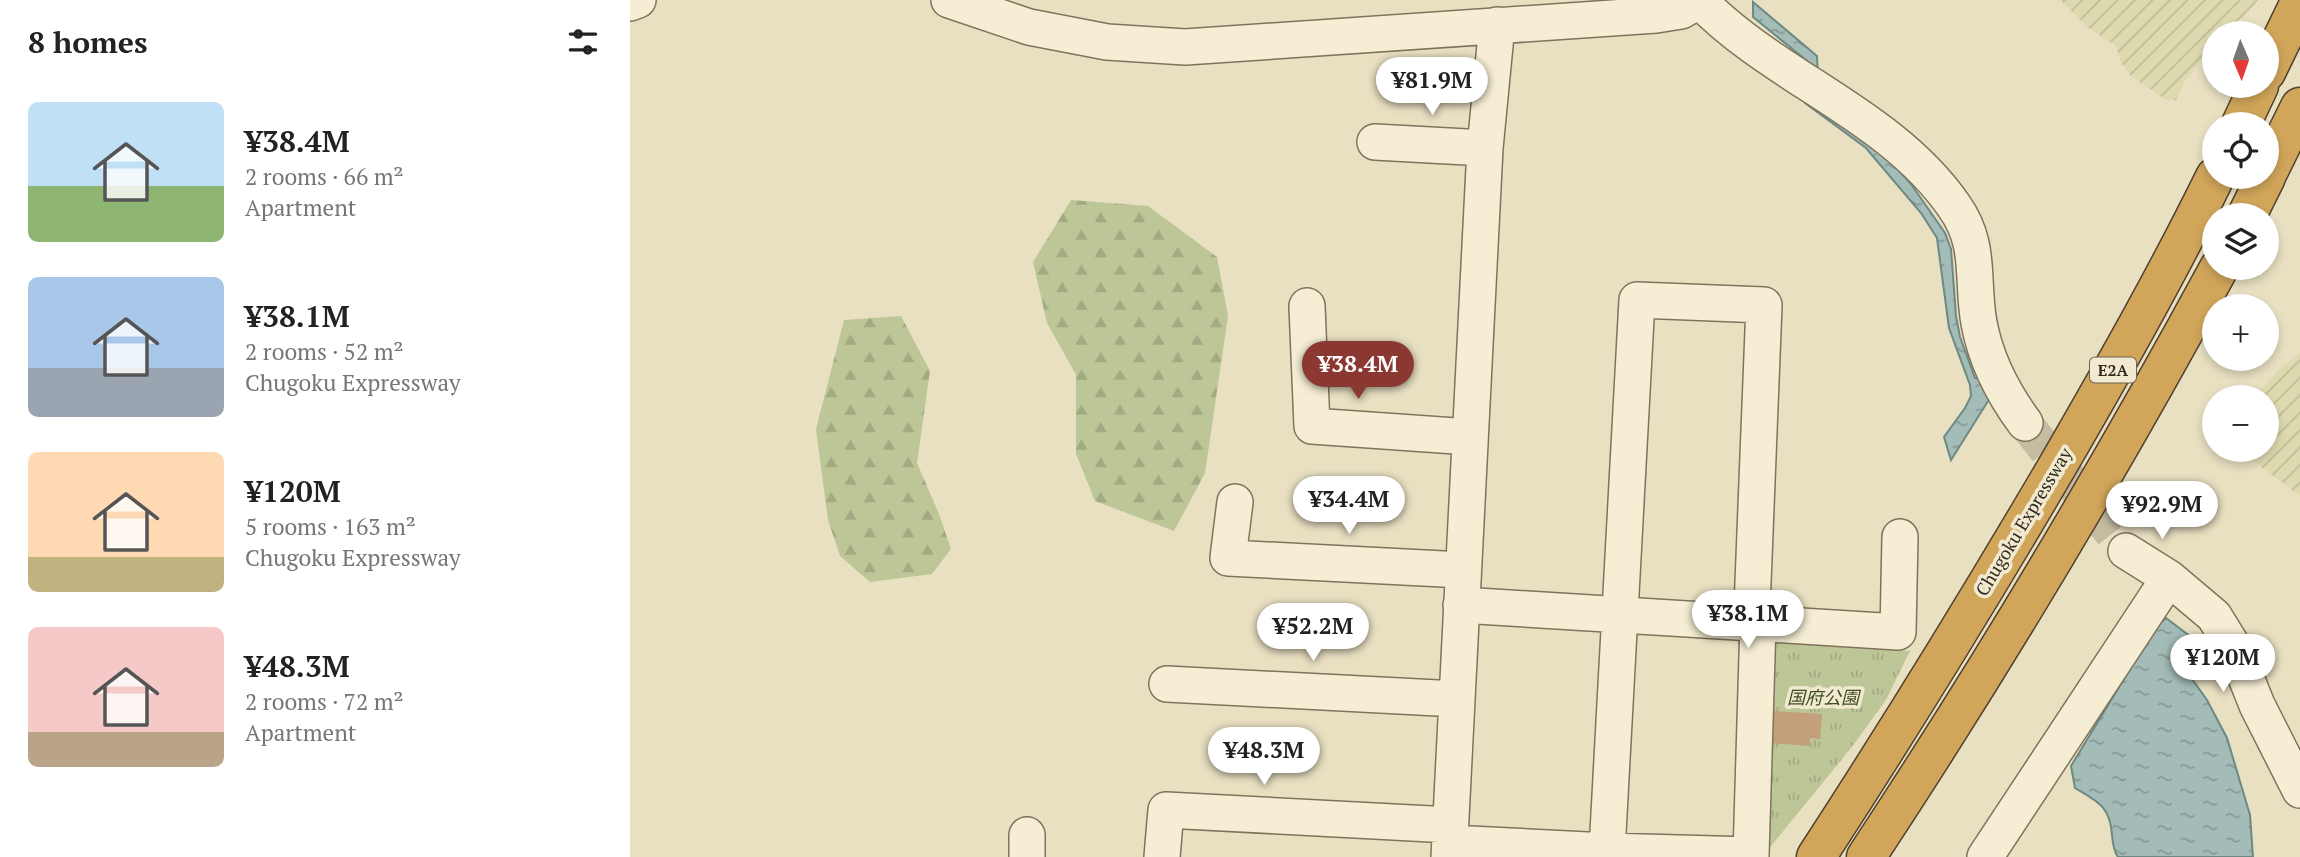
<!DOCTYPE html>
<html lang="en">
<head>
<meta charset="utf-8">
<style>
  :root { --surface:#fff; --page:#f6f6f6; --text:#222; --muted:#767676; --accent:#8a3831 }
  body { margin:0; font-family:"PT Serif","Noto Sans JP",serif; background:var(--page); color:var(--text); height:100vh; display:flex; flex-direction:column; font-size:26px; white-space:nowrap }
  * { box-sizing:border-box; margin:0 }
  p { font-size:23px; color:var(--muted) }
  .icon { flex:none; width:38px; height:38px; fill:none; stroke:currentColor; stroke-width:2; stroke-linecap:round; stroke-linejoin:round }
  .map { position:relative; flex:1; overflow:hidden }
  .details { display:flex; flex-direction:column; background:var(--surface); width:630px }
  .details>* { flex:none }
  .needle { width:46px; rotate:178deg }
  .fabs { position:absolute; left:1572px; top:21px; display:grid; gap:14px }
  .fabs a { display:grid; place-items:center; width:77px; height:77px; border-radius:50%; background:var(--surface); box-shadow:0 4px 10px #0003; font-size:35px }
  .price { position:absolute; translate:-50% -60px; padding:0 16px; border-radius:24px; background:#fff; color:#222; font-size:23px; line-height:46px; filter:drop-shadow(0 2px 4px #0008) }
  .price::after { content:''; position:absolute; left:50%; top:42px; width:21px; height:16px; margin-left:-10px; background:inherit; clip-path:polygon(0 0,100% 0,50% 100%) }
  .price.selected { background:var(--accent); color:#fff }
  ul { padding:0; list-style:none }
  li { display:flex; align-items:center; gap:21px; height:175px; padding:0 28px }
  li span { display:grid; place-items:center; flex:none; width:196px; height:140px; border-radius:10px; color:#555 }
  li>.icon { margin-inline-start:auto }
  span .icon { width:84px; height:84px; fill:#fffc; stroke-width:1 }
  li b { font-size:30px }
  h2 { display:flex; justify-content:space-between; align-items:center; height:84px; padding:0 28px; font-size:30px }
  main { display:flex; flex:1; min-height:0 }
  .map>svg:first-child { display:block }
</style>
</head>
<body>
<main>
<section class="details">
<h2>8 homes<svg class="icon" aria-label="filters" viewBox="0 0 24 24"><path d="M4 7h16M4 17h16"/><circle cx="9" cy="7" r="2"/><circle cx="15" cy="17" r="2"/></svg></h2>
<ul>
<li><span style="background:linear-gradient(#bfe0f5 60%,#8fb573 0)"><svg class="icon" aria-label="home" viewBox="0 0 24 24"><path d="M3 11l9-7 9 7M6 9v11h12V9"/></svg></span><div><b>¥38.4M</b><p>2 rooms · 66 m²</p><p>Apartment</p></div></li>
<li><span style="background:linear-gradient(#a9c7e8 65%,#9aa5b1 0)"><svg class="icon" aria-label="home" viewBox="0 0 24 24"><path d="M3 11l9-7 9 7M6 9v11h12V9"/></svg></span><div><b>¥38.1M</b><p>2 rooms · 52 m²</p><p>Chugoku Expressway</p></div></li>
<li><span style="background:linear-gradient(#ffd9b3 75%,#c2b280 0)"><svg class="icon" aria-label="home" viewBox="0 0 24 24"><path d="M3 11l9-7 9 7M6 9v11h12V9"/></svg></span><div><b>¥120M</b><p>5 rooms · 163 m²</p><p>Chugoku Expressway</p></div></li>
<li><span style="background:linear-gradient(#f6c9c9 75%,#b9a48a 0)"><svg class="icon" aria-label="home" viewBox="0 0 24 24"><path d="M3 11l9-7 9 7M6 9v11h12V9"/></svg></span><div><b>¥48.3M</b><p>2 rooms · 72 m²</p><p>Apartment</p></div></li>
</ul>
</section>
<div class="map">
<svg width="1670" height="857" viewBox="0 0 1670 857">
  <defs>
    <pattern id="farmland-furrows" width="10" height="10" patternUnits="userSpaceOnUse" patternTransform="scale(1.75)"><rect width="10" height="10" fill="#dedab0"/><path d="M-1 1l2-2M0 10L10 0M9 11l2-2" fill="none" stroke="#bfbb97"/></pattern>
    <pattern id="grass-tufts" width="24" height="20" patternUnits="userSpaceOnUse" patternTransform="scale(1.75)"><rect width="24" height="20" fill="#bcc697"/><path d="M3 7l-1-3M5 7V3M7 7l1-3M15 17l-1-3M17 17v-4M19 17l1-3" fill="none" stroke="#a2aa82"/></pattern>
    <pattern id="forest-firs" width="22" height="20" patternUnits="userSpaceOnUse" patternTransform="scale(1.75)"><rect width="22" height="20" fill="#bcc697"/><path d="M5 1l3.5 6h-7zM16 11l3.5 6h-7z" fill="#a2aa82"/></pattern>
    <pattern id="water-ripples" width="26" height="14" patternUnits="userSpaceOnUse" patternTransform="scale(1.75)"><rect width="26" height="14" fill="#a4bcb7"/><path d="M2 4q2-2 4 0t4 0M15 11q2-2 4 0t4 0" fill="none" stroke="#869994"/></pattern>
  </defs>
  <rect width="100%" height="100%" fill="#e9e0c2"/>
  <path fill="url(#farmland-furrows)" d="M 1430,0 L 1628,0 L 1615,15 L 1594,33 L 1584,33 L 1584,44 L 1555,81 L 1546,100 L 1538,101 L 1501,76 L 1490,61 L 1486,46 L 1457,27 Z
    M 1670,353 L 1670,496 L 1609,450 L 1636,450 L 1636,397 L 1625,397 L 1648,370 Z"/>
  <path fill="url(#grass-tufts)" d="M 1142,642 L 1280,651 L 1256,700 L 1221,748 L 1132,857 Z"/>
  <path fill="url(#forest-firs)" d="M 441,200 L 518,206 L 587,257 L 598,316 L 575,473 L 544,531 L 465,501 L 446,454 L 446,375 L 417,323 L 403,262 Z
    M 271,316 L 300,371 L 287,463 L 309,514 L 321,549 L 302,574 L 240,582 L 210,556 L 198,520 L 186,429 L 214,320 Z"/>
  <path fill="url(#water-ripples)" stroke="#6c8984" stroke-width="2" d="M 1123,2 L 1187,56 L 1189,101 L 1240,138 L 1281,184 L 1315,233 L 1321,249 L 1326,316 L 1330,337 L 1345,378 L 1353,379 L 1360,398 L 1321,460 L 1314,437 L 1335,408 L 1341,396 L 1340,385 L 1319,328 L 1307,238 L 1291,213 L 1236,148 L 1175,103 L 1177,61 L 1123,17 Z
    M 1536,618 L 1573,646 L 1561,666 L 1562,679 L 1577,700 L 1597,738 L 1620,815 L 1623,857 L 1488,857 C 1483,850 1483,843 1482,835 C 1480,806 1468,802 1445,788 L 1441,766 L 1525,628 Z"/>
  <path fill="#c39f7c" d="M 1142,711 L 1192,714 L 1190,739 L 1180,738 L 1179,746 L 1140,743 Z"/>
  <g fill="none" stroke-linecap="round" stroke-linejoin="round">
    <path stroke="#c4bba1" stroke-width="35" stroke-dasharray="35 18" stroke-linecap="butt" d="M 1395,423 L 1496,551"/>
    <g stroke="#81725b" stroke-width="38">
      <path id="street" d="M 319,0 L 399,27 L 477,42 L 555,47 L 1026,15 L 1051,11 L 1070,0
        M 1070,1 C 1146,79 1260,114 1324,206 C 1352,245 1341,279 1349,323 C 1356,361 1372,392 1395,423
        M 0,3 L 8,0
        M 745,142 L 855,148
        M 677,306 L 682,426 L 840,437
        M 605,502 L 598,558 L 833,570
        M 1496,551 L 1539,578 L 1584,616 L 1605,650 L 1627,705 L 1670,790
        M 831,605 L 1268,632 L 1270,537
        M 537,684 L 827,699
        M 820,843 L 977,851 L 1121,855 L 1128,623 L 1122,608 L 1134,305 L 1007,300 L 977,851
        M 397,857 L 397,835
        M 532,857 L 536,810 L 820,825
        M 819,857 L 855,148 L 867,25
        M 1355,857 L 1539,578"/>
    </g>
    <g stroke="#4f412f" stroke-width="41">
      <path id="highway" d="M 1636,72 L 1670,2
        M 1611,124 L 1629,86
        M 1636,176 L 1670,107
        M 1617,215 L 1636,177
        M 1186,857 C 1270,728 1350,598 1428,465 C 1483,370 1537,275 1585,177
        M 1236,857 C 1362,666 1480,469 1589,268"/>
    </g>
    <use href="#street" stroke="#f5eed4" stroke-width="35"/>
    <use href="#highway" stroke="#d1a65a" stroke-width="38"/>
  </g>
  <g text-anchor="middle" stroke-width="7" stroke-linejoin="round" paint-order="stroke">
    <rect fill="#f1ead1" stroke="#6b6354" stroke-width="2" x="1460" y="357.5" width="46" height="25" rx="5"/>
    <g font-size="16" font-weight="bold" fill="#32291e">
      <text x="1483" y="376">E2A</text>
    </g>
    <g font-size="18" fill="#32291e" stroke="#f1ead1">
      <text transform="translate(1394 522) rotate(-59)" y="6">Chugoku Expressway</text>
    </g>
    <g font-size="18" font-style="italic" fill="#404d26" stroke="#f1ead1">
      <text x="1193" y="704">国府公園</text>
    </g>
  </g>
</svg>
<div class="fabs">
<a><svg class="needle" viewBox="-14 -14 28 28"><path d="M0-13l5 13h-10z" fill="#e53935"/><path d="M0 13l5-13h-10z" fill="#767676"/></svg></a>
<a><svg class="icon" aria-label="locate" viewBox="0 0 24 24"><circle cx="12" cy="12" r="6"/><path d="M12 2v4M12 18v4M2 12h4M18 12h4"/></svg></a>
<a><svg class="icon" aria-label="layers" viewBox="0 0 24 24"><path d="M12 4l9 5-9 5-9-5zM3 14l9 5 9-5"/></svg></a>
<a>+</a>
<a>−</a>
</div>
<b class="price" style="left:802px;top:117px">¥81.9M</b>
<b class="price selected" style="left:728px;top:401px">¥38.4M</b>
<b class="price" style="left:719px;top:536px">¥34.4M</b>
<b class="price" style="left:1532px;top:541px">¥92.9M</b>
<b class="price" style="left:1118px;top:650px">¥38.1M</b>
<b class="price" style="left:683px;top:663px">¥52.2M</b>
<b class="price" style="left:1593px;top:694px">¥120M</b>
<b class="price" style="left:634px;top:787px">¥48.3M</b>
</div>
</main>
</body>
</html>
